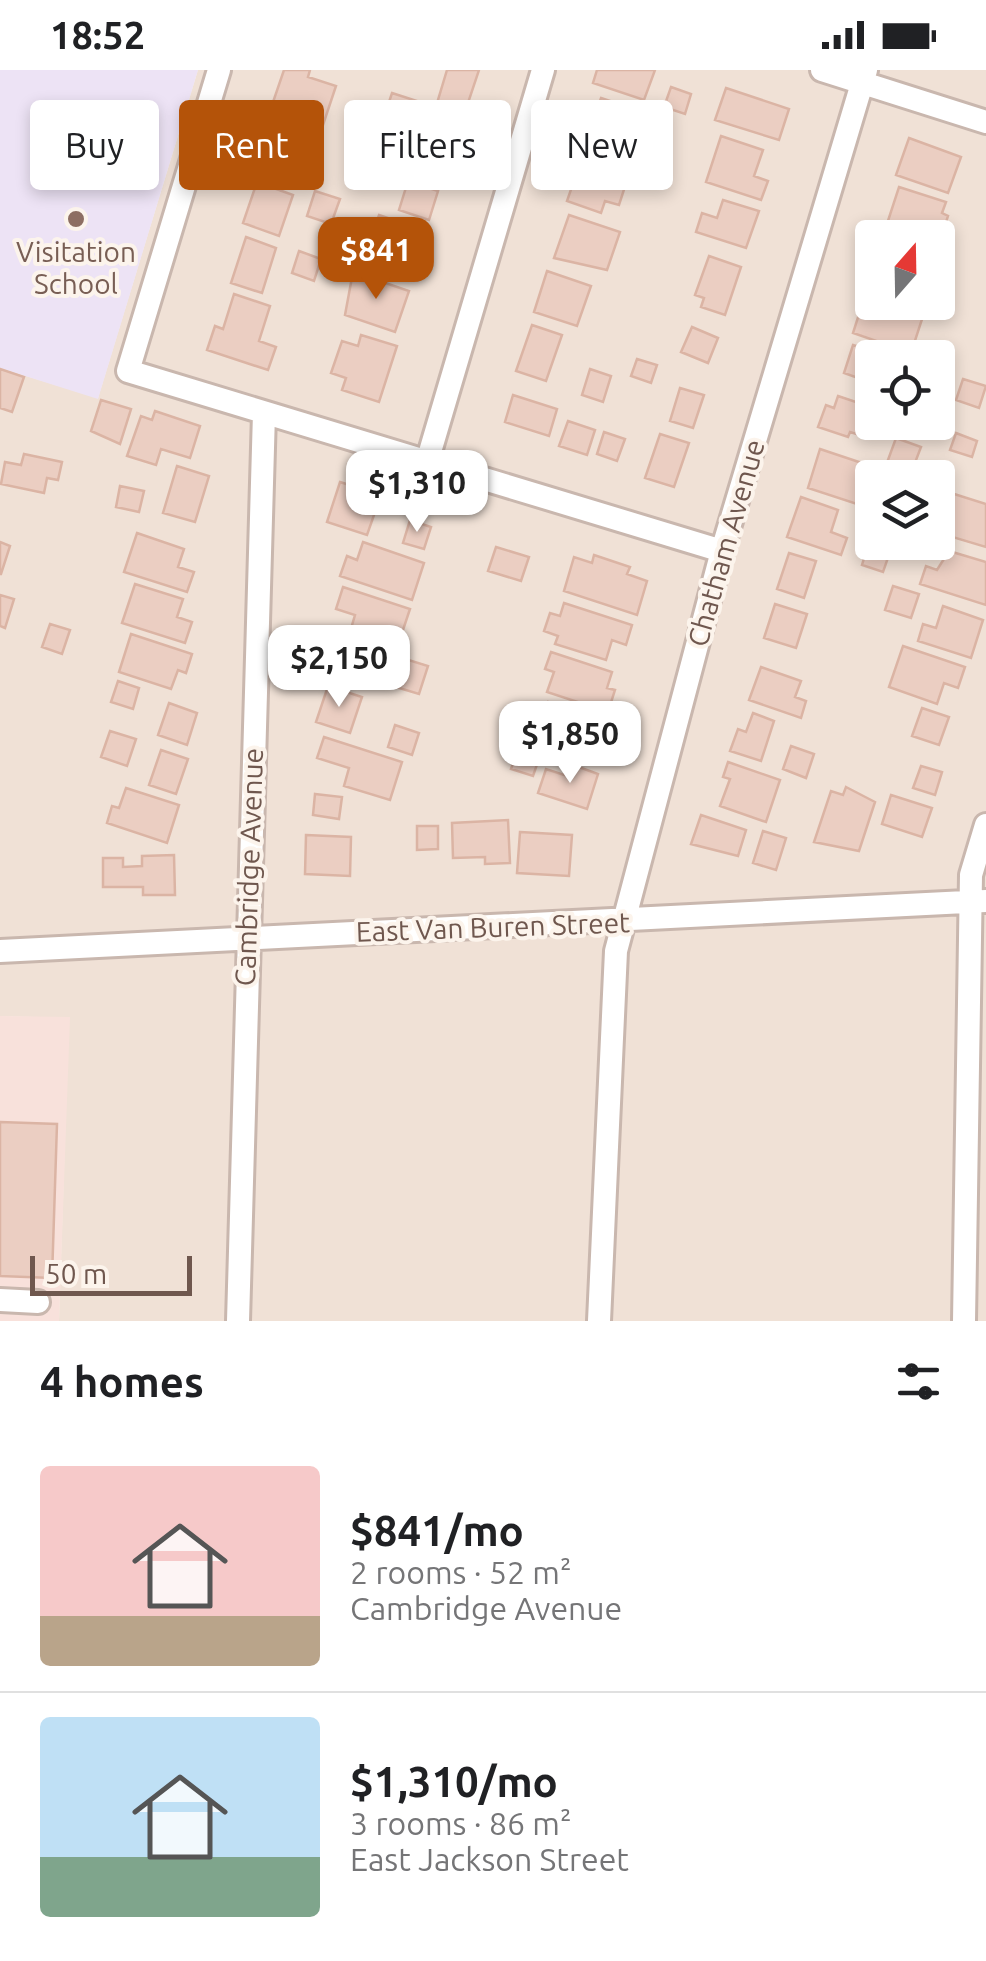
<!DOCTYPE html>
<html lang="en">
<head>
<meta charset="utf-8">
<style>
  :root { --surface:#fff; --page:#f6f6f6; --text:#202124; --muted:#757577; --line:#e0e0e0; --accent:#b45309 }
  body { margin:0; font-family:Ubuntu,sans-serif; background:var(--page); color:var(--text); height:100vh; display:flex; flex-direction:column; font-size:38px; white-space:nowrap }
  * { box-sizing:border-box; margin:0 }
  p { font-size:32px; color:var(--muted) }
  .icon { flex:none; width:55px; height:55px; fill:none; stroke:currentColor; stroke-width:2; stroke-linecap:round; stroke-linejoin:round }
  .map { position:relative; height:1251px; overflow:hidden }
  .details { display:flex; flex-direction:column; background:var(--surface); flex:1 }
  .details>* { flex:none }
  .guide { position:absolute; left:30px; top:30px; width:928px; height:90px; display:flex; gap:20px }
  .needle { width:65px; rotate:20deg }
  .buttons { position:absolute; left:855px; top:150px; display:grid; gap:20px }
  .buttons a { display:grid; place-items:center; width:100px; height:100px; border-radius:10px; background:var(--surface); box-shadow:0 5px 15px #0003; font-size:50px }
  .scale { position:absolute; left:30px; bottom:25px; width:162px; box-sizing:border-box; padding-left:10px; border:5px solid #6f574e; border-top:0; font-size:28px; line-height:35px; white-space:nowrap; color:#6f574e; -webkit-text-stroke:8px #fcf4ec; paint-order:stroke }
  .price { position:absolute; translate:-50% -85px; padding:0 22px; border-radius:20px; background:#fff; color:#222; font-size:32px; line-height:65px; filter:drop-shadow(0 2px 5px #0008) }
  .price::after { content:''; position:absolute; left:50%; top:60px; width:30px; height:22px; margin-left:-15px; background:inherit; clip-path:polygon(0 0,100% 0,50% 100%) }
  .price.on { background:var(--accent); color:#fff }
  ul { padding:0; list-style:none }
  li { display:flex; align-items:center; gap:30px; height:250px; padding:0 40px }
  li+li { border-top:2px solid var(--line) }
  li span { display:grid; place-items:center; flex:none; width:280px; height:200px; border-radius:10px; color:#555 }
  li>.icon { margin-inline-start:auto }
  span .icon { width:120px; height:120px; fill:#fffc; stroke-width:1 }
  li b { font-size:42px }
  h2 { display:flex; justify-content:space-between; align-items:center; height:120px; padding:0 40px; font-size:42px }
  .tag { padding:0 35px; border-radius:10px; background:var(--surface); box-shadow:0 5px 15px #0003; font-size:35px; line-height:90px }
  .tag.on { background:var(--accent); color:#fff }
  .status { display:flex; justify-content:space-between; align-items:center; height:70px; padding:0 50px; background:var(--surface); direction:ltr }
  .status svg { height:28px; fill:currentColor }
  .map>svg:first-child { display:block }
</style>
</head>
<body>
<div class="status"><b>18:52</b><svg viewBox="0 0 49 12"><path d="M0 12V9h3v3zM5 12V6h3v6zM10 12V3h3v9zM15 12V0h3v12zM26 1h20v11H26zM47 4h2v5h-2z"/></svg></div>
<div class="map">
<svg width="986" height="1251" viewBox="0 0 986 1251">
  <rect width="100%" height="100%" fill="#f9f0e6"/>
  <path fill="#f0e1d6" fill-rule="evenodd" d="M 198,0 L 986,0 L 986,1251 L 59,1251 L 69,948 L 0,946 L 0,298 L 98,328 ZM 872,168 L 938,168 L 938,232 L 872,232 ZM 872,288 L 938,288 L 938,352 L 872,352 ZM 872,408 L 938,408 L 938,472 L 872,472 Z"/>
  <path fill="#f8e1db" d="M 0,946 L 70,947 L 59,1251 L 0,1251 Z"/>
  <path fill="#ede3f5" d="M 0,0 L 198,0 L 98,329 L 0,298 Z"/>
  <path fill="#ebcec2" stroke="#dbb4a4" stroke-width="2.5" d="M 284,0 L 310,0 L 308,7 L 336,16 L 323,55 L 271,38 Z
    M 447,0 L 479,0 L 466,39 L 438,30 Z
    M 597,0 L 655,0 L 644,30 L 593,13 Z
    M 671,17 L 691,24 L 685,44 L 664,37 Z
    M 726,18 L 789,39 L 779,70 L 715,50 Z
    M 392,23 L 417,31 L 410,52 L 385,44 Z
    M 601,28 L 631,38 L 626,52 L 638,57 L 634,71 L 618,66 L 612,84 L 585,75 Z
    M 435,40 L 464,49 L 448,96 L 419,86 Z
    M 267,52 L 304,63 L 290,107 L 264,98 L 270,79 L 259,76 Z
    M 721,66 L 763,80 L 754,106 L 768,111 L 761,130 L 706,112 Z
    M 909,68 L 961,87 L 948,123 L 896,105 Z
    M 381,84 L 405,92 L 399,112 L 375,104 Z
    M 583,85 L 630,101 L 619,135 L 605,131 L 601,143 L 567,131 Z
    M 408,111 L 438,121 L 429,150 L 399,140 Z
    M 257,112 L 293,125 L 279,166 L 243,153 Z
    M 899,117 L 946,132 L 942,143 L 948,146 L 939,174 L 938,168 L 920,168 L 886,157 Z
    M 315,121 L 340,129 L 331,154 L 307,146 Z
    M 723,130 L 759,141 L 746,178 L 696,162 L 702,143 L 717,148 Z
    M 379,145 L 428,162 L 413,207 L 364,191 Z
    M 569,145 L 620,162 L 607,200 L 554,188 Z
    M 246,167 L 276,178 L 262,223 L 231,213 Z
    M 299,181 L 321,189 L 314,211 L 292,203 Z
    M 709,186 L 741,197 L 725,245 L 701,237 L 704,228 L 695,225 Z
    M 547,201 L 591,216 L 577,256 L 534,242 Z
    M 353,202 L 409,221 L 395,262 L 345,245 Z
    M 234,224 L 270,236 L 259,271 L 276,277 L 268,300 L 207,280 L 215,256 L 223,259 Z
    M 880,232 L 902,232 L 925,240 L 911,283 L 853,263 L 860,241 L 876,246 Z
    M 532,255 L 562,265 L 546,311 L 516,301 Z
    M 692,257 L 718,268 L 708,293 L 681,282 Z
    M 361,265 L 397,276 L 379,332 L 342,320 L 346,308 L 331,303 L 342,271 L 358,276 Z
    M 853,275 L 892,288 L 872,288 L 872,313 L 844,303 Z
    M 637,289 L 657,295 L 651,313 L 631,306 Z
    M 0,299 L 24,307 L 12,342 L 0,338 Z
    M 590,299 L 611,306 L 603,332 L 582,325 Z
    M 963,309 L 986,316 L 979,338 L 956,330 Z
    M 680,318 L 704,325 L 693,358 L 670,351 Z
    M 513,325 L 557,339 L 549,366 L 505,352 Z
    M 838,326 L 865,335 L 861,349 L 875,354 L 870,368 L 850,362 L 848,367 L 818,357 L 826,335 L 834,338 Z
    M 101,330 L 131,339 L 120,374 L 91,361 Z
    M 155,341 L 200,356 L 190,388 L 161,379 L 156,395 L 127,386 L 141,346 L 152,350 Z
    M 568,351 L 595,360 L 587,385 L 559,376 Z
    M 604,362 L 625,369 L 617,391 L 597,384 Z
    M 956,363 L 977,371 L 972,387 L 950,380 Z
    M 660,364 L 689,373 L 674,417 L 645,408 Z
    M 896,368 L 921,377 L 913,398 L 888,390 Z
    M 820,379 L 877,398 L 860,435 L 808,418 Z
    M 24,384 L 62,392 L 58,410 L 47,408 L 44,423 L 1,414 L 5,392 L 21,395 Z
    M 177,396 L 209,406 L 195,452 L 163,443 Z
    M 340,412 L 381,425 L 367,465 L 327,452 Z
    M 120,416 L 144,421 L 139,442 L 116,437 Z
    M 951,423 L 986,434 L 986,477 L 939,463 Z
    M 801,427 L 838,440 L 831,462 L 847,468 L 841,485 L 787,467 Z
    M 410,450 L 431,457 L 424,479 L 403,473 Z
    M 137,463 L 184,479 L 178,497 L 194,502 L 187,522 L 124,502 Z
    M 0,472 L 10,476 L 1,504 L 0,504 Z
    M 363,472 L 424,493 L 412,530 L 340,506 L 347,486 L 357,490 Z
    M 869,472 L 891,479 L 883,502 L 862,495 Z
    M 496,477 L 529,487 L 521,511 L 488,501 Z
    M 949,481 L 986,492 L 986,535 L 920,514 L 926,496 L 937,500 Z
    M 789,483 L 816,491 L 804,528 L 777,519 Z
    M 594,485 L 630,497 L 627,504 L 647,511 L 637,545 L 564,521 L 574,487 L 592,493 Z
    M 135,514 L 183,529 L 177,547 L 192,552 L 185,573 L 122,553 Z
    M 893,516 L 919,524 L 911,548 L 885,540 Z
    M 343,517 L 410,539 L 397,578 L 350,562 L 355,545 L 336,539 Z
    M 0,525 L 14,529 L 5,558 L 0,556 Z
    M 564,533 L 632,555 L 626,575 L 612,570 L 606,590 L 555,574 L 558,566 L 544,561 L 550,543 L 560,546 Z
    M 775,534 L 807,544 L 796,578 L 764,568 Z
    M 943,536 L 983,550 L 971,588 L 918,571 L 923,554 L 936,558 Z
    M 50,554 L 70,560 L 62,584 L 42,577 Z
    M 131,564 L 192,584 L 186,603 L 178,600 L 171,619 L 119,602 Z
    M 325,564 L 428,596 L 419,624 L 316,593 Z
    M 903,576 L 965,597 L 958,618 L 944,613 L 937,634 L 889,617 Z
    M 551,582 L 612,602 L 607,618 L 615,620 L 608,642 L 547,622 L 554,602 L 545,599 Z
    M 761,597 L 801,611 L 795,627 L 806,631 L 801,648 L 749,630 Z
    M 118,611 L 139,618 L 133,639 L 111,632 Z
    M 328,616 L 362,627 L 350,663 L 316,652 Z
    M 548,632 L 599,649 L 594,665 L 602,668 L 595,690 L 535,670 Z
    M 169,633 L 197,643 L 187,675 L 158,665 Z
    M 922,638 L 949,647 L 939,675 L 912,666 Z
    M 753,643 L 774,651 L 761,691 L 730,681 L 738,659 L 746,662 Z
    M 395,655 L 419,663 L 412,685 L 388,677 Z
    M 110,661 L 136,669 L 127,696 L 101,687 Z
    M 324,667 L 402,692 L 390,730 L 344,716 L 349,698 L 317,688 Z
    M 519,676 L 541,683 L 533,706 L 511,699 Z
    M 791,676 L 814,684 L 806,708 L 783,699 Z
    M 161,680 L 188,689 L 176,724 L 149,715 Z
    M 728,692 L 780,710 L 766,752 L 720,736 L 730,709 L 723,707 Z
    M 568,693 L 598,704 L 587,739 L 538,723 L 546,699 L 564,705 Z
    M 921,696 L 942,702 L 935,725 L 913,718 Z
    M 846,717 L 875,732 L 859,781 L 814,772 L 831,721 L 843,725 Z
    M 126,718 L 179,735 L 167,773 L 107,753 L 112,736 L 119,738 Z
    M 315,724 L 342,727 L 339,749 L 313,745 Z
    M 891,725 L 932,738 L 922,767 L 882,754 Z
    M 701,745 L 746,760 L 738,786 L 691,774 Z
    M 508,750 L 510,793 L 485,794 L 485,787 L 453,788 L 452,753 Z
    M 417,756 L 438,756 L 438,779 L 417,780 Z
    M 763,761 L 786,768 L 776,800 L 753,793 Z
    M 520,762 L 572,765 L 569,806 L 517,803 Z
    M 306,765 L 351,767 L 350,806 L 305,804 Z
    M 174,785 L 175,825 L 143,825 L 143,817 L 103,817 L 103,788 L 123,788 L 123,797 L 142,796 L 142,786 Z
    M 0,1052 L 57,1054 L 52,1208 L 0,1206 Z"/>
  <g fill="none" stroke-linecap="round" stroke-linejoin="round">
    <g stroke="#c9b7ae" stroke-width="28">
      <path id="minor" d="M 219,0 L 128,301 L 722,481
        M 822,0 L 986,52
        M 427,392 L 543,0
        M 0,881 L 986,831
        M 0,1230 L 38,1232
        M 238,1251 L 264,343
        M 599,1251 L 616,881 L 722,481 L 866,0
        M 964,1251 L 971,805 L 986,755"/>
    </g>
    <use href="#minor" stroke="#fff" stroke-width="22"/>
  </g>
  <circle fill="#8d6e63" stroke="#fcf4ec" stroke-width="4" cx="76" cy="149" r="10"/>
  <g text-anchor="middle" stroke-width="8" stroke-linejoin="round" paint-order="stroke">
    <g font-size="28" fill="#785e54" stroke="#fcf4ec">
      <text x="76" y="192">Visitation<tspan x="76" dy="32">School</tspan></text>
    </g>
    <g font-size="28" fill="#6f574e" stroke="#fcf4ec">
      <text transform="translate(726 473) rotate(-74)" y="10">Chatham Avenue</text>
      <text transform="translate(249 797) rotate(-88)" y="10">Cambridge Avenue</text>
      <text transform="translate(493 857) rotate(-2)" y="10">East Van Buren Street</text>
    </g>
  </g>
</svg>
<div class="buttons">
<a><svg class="needle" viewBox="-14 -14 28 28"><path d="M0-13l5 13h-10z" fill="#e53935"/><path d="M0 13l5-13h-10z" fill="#757577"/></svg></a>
<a><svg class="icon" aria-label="locate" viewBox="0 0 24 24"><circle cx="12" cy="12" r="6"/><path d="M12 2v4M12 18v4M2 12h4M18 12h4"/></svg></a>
<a><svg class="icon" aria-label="layers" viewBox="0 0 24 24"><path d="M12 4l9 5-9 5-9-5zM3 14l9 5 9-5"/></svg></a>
</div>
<div class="scale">50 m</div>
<b class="price on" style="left:376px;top:232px">$841</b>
<b class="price" style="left:417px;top:465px">$1,310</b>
<b class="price" style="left:339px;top:640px">$2,150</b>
<b class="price" style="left:570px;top:716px">$1,850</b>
<div class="guide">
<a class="tag">Buy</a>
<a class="tag on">Rent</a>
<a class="tag">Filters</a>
<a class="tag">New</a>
</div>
</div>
<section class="details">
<h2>4 homes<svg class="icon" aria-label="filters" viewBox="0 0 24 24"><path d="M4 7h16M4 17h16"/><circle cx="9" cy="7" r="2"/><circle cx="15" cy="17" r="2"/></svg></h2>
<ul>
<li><span style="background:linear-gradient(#f6c9c9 75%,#b9a48a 0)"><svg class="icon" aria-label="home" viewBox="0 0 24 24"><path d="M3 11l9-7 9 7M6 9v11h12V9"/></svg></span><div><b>$841/mo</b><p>2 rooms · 52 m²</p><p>Cambridge Avenue</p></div></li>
<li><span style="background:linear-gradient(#bfe0f5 70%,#7fa58c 0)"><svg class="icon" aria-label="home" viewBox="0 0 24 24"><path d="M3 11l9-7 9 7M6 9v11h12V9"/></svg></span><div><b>$1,310/mo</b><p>3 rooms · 86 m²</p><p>East Jackson Street</p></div></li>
</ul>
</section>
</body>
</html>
